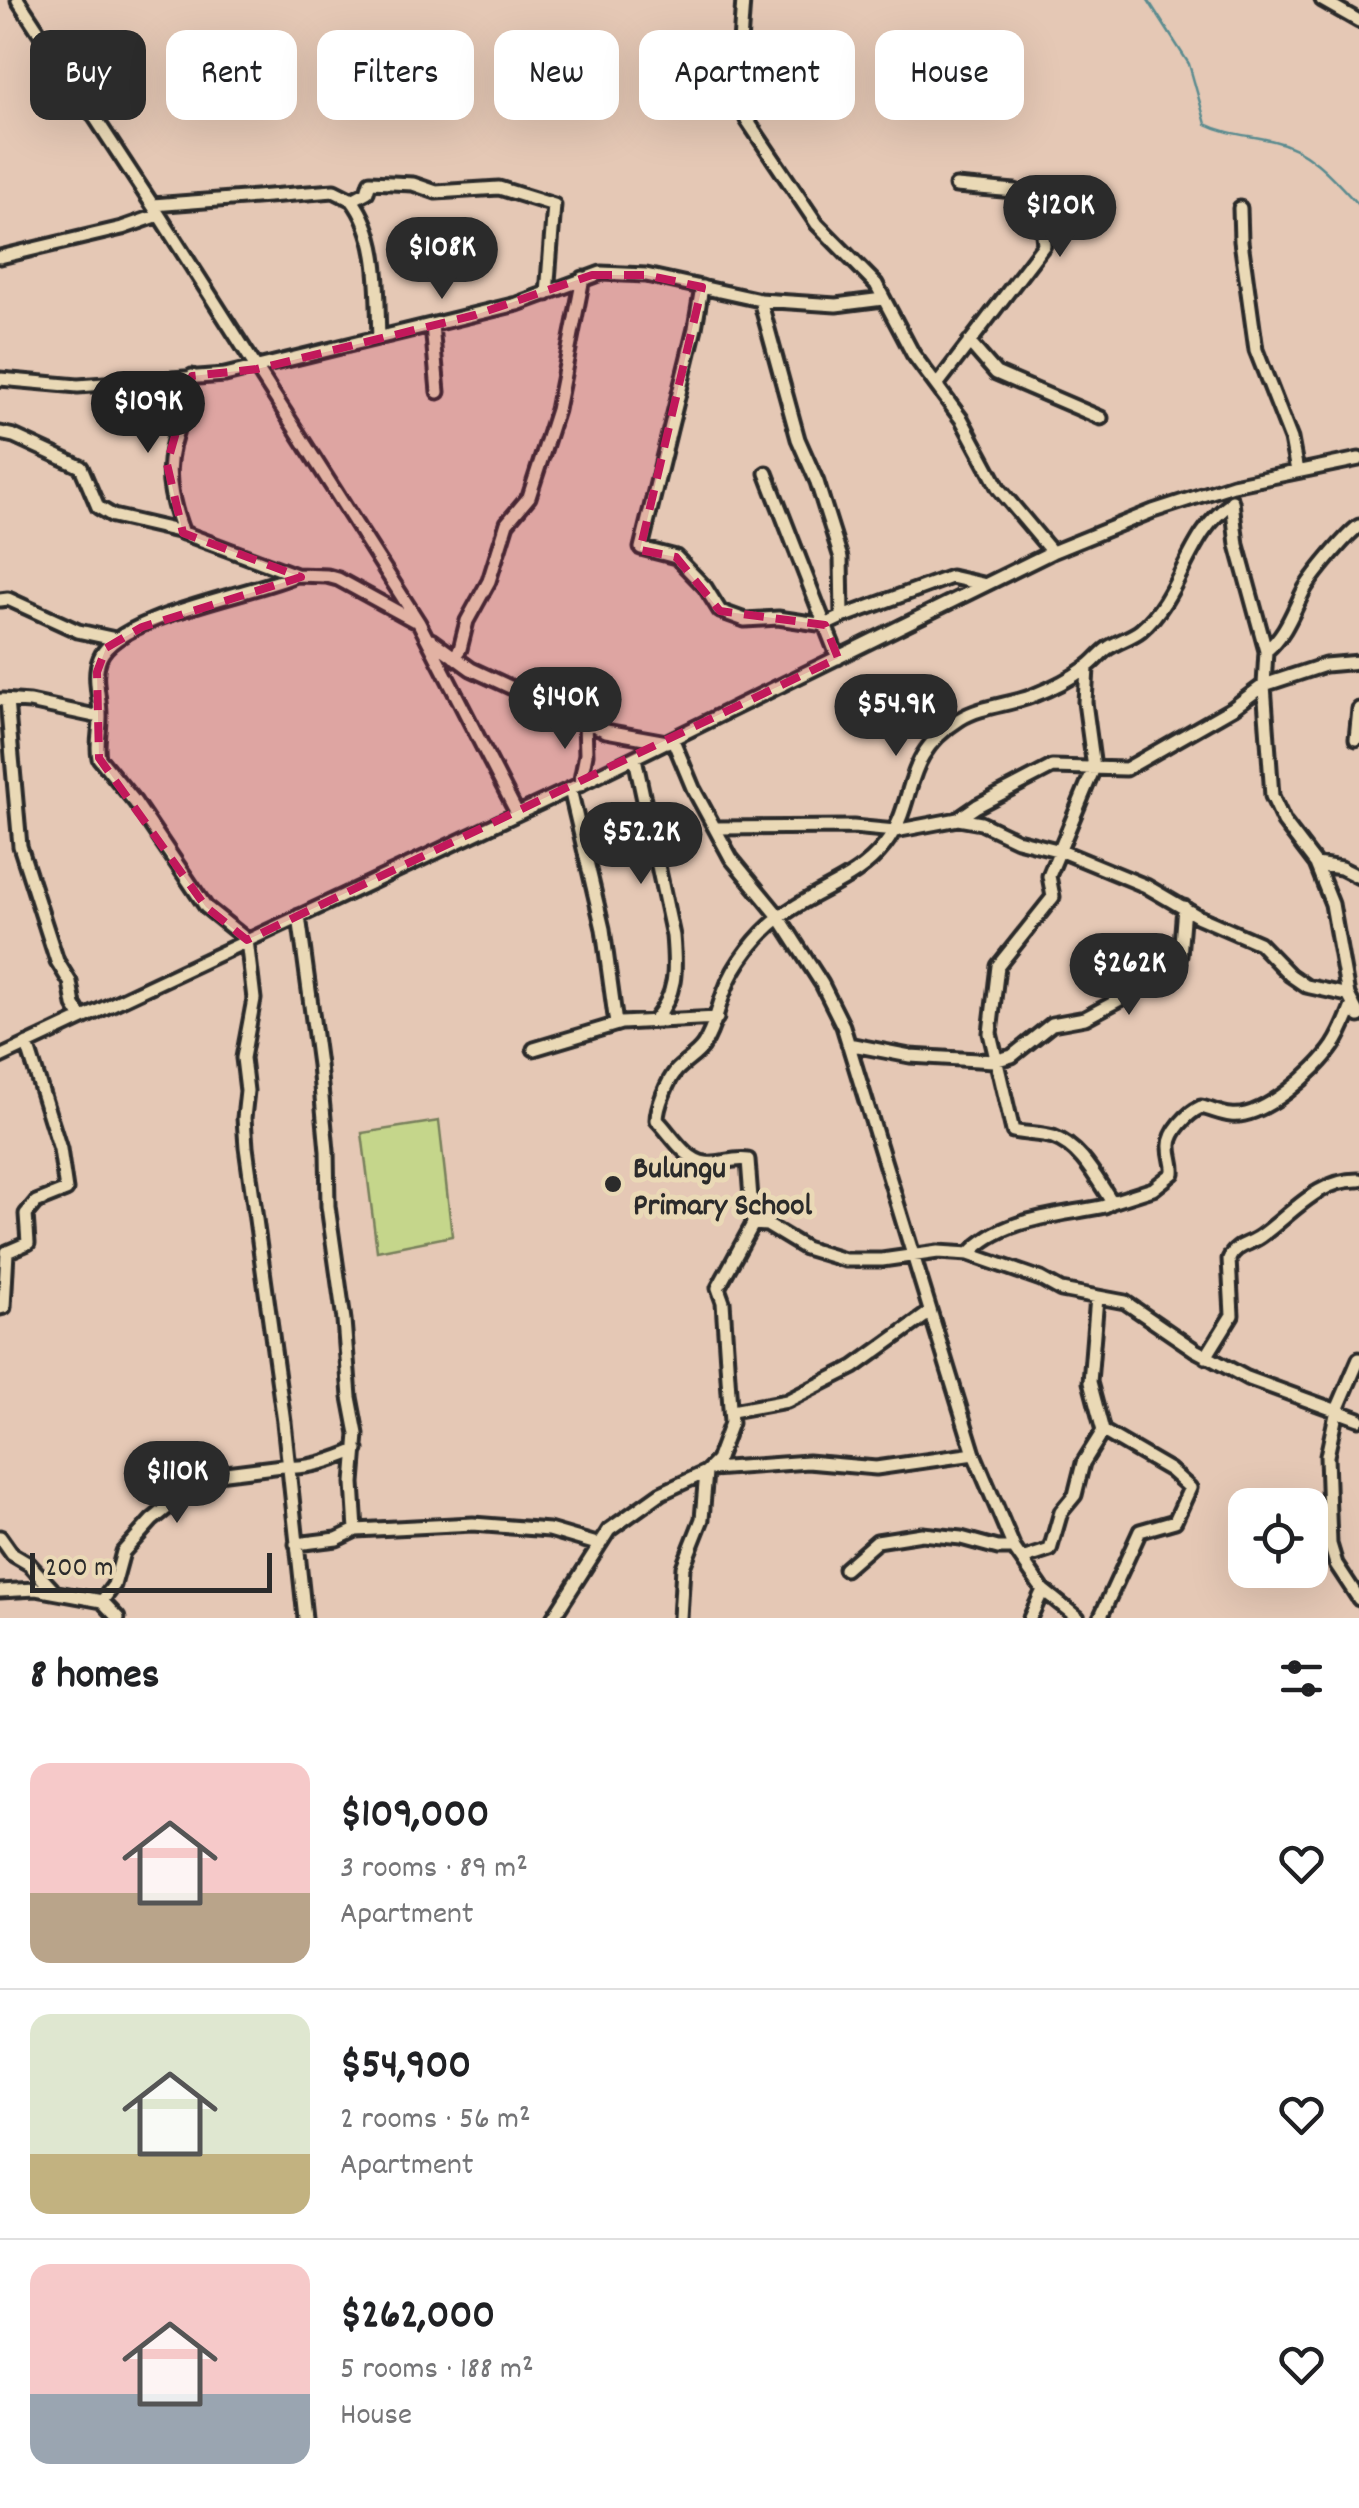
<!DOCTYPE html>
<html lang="en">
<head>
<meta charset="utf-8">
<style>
  :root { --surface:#fff; --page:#f6f6f6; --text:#202124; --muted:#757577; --line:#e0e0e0; --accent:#2b2b2b }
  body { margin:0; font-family:Dekko,sans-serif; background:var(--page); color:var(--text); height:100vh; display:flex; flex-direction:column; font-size:38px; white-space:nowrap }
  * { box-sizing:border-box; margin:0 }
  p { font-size:32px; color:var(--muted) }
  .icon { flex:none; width:55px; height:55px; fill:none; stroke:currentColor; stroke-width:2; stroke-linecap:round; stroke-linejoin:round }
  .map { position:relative; height:1618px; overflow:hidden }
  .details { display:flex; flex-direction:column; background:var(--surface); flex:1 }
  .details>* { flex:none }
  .top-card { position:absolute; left:30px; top:30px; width:1300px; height:90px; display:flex; gap:20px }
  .fabs { position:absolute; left:1228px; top:1488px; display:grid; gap:20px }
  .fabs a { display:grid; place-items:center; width:100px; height:100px; border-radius:20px; background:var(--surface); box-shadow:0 10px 40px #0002; font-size:50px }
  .scale { position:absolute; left:30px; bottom:25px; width:242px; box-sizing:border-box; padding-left:10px; border:5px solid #2b2b2b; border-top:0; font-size:28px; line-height:35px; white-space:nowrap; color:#2b2b2b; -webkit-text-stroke:8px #ead9b6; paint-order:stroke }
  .price { position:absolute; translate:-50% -85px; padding:0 22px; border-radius:35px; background:var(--accent); color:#fff; font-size:32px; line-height:65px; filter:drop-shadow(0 2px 5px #0008) }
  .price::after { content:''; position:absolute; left:50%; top:60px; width:30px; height:22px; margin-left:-15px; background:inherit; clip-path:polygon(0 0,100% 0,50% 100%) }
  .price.active { background:#222; color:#fff }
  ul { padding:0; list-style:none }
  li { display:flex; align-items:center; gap:30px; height:250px; padding:0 30px }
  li+li { border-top:2px solid var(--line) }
  li span { display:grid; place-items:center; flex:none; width:280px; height:200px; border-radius:20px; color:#555 }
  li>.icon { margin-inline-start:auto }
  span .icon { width:120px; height:120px; fill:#fffc; stroke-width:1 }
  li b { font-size:42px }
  h2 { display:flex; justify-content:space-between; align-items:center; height:120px; padding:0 30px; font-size:42px }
  .chip { padding:0 35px; border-radius:20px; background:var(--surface); box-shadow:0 10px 40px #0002; font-size:35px; line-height:90px }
  .chip.active { background:var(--accent); color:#fff }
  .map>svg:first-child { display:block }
</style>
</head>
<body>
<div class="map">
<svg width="1359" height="1618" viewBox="0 0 1359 1618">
  <rect width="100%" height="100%" fill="#e5c8b5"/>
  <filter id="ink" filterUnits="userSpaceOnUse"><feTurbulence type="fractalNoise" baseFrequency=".01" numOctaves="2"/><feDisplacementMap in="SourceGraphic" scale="20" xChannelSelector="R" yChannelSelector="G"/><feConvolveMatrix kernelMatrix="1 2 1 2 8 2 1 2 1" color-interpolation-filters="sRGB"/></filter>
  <g filter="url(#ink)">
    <path fill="#c5d68b" stroke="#78805b" stroke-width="2.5" d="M 439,1121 L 452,1236 L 377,1251 L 362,1133 Z"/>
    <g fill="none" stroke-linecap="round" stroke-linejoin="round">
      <path stroke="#5a8b8f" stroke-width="2.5" d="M 1148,0 L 1189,64 L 1206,124 C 1228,135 1250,135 1274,141 C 1310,149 1335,180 1359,206"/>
      <g stroke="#2b2b2b" stroke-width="19">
        <path id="minor" d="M 18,0 L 159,215 L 419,623 L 517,813
          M 743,0 L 737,86 L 747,120 L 817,224 L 876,284 L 913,354 L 962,420 L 999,489 L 1052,552
          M 1322,0 L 1359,21
          M 352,200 C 381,238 377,293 379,338
          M 153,205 L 334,191 L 352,200 L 367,192 L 370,182 L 413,184 L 436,192 L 499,188 L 554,205 L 547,294
          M 1240,208 L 1241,241 L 1256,350 L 1291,439 L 1297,471
          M 0,257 L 122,228 L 159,215
          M 702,287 L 695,328 L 641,548 L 676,557 L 705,587 L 720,611 L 745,620 L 778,618 L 825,625 L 766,473
          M 760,300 L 798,439 L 817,482 L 841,558 L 842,617 L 825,625 L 838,658
          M 432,325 L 438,392
          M 969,342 L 996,373 L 1101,418
          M 0,379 L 78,386 L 225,375 L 517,304 L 601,273 L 646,275 L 760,300 L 836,305 L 883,299
          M 937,385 L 1044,245 L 1041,212 L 1034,199 L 1015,191 L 956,186
          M 0,433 L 14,436 L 81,467 L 98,507 L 113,516 L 178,531 L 296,575 L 327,576 L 338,579 L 413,620
          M 1232,501 L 1237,545 L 1266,651 L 1264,685 L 1272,796 L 1284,822 L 1316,864 L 1332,904 L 1348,995 L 1359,1016
          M 183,533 C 155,459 176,447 192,376
          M 296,575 C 254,594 117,616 100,658 C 92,678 101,698 100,719 C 100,733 96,744 99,758 L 135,802 L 206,907 L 247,940 L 254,999 L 243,1058 L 247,1091 L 244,1118 L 246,1147 L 284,1422 L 305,1618
          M 0,600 L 8,599 L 78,631 L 115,639
          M 842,617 L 951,577 L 982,584
          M 431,640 L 471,669 L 606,731 L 667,742
          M 1266,651 C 1286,634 1292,614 1303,592 C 1311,577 1346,535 1359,526
          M 454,657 L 460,649 L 467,621 L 489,581 L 507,523 L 529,497 L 557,410 L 583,278
          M 2,700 L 30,702 L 100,717
          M 7,701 L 20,846 L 57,961 L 70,982 L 74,1005 L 82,1018
          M 1356,739 L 1359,709
          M 673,740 L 693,788 L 731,858 L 777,914 L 822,984 L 843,1026 L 974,1454 L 1014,1548 L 1043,1590 L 1078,1618
          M 635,758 L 673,936 C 676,971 677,993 654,1021
          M 580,785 L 586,754 L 585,721
          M 570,789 L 603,929 L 616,1024
          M 958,819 L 977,806 L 1052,767 L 1126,769 L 1233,708 L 1264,685 L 1325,665 L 1359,662
          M 715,828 L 853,827 L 895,831 L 958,819 L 981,823 L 1017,840 L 1061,851 L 1146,886 L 1199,917 L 1259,943 L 1290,975 L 1306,986 L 1348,995
          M 1316,864 L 1341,868 L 1359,877
          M 299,916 L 319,1065 L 327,1151 L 328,1206 L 344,1320 L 350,1397 L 357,1434 L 353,1483 L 356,1530
          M 848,1044 L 910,1056 L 994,1061 L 1012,1056 L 1052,1024 L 1085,1018 L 1147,985 L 1163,972 L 1180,956 L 1184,907
          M 534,1049 L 621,1023 L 717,1018
          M 0,1057 L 570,789 L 1052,552 L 1153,511 L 1233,485 L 1359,459
          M 1112,1202 L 1153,1189 L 1173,1173 C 1174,1163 1170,1157 1170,1147 C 1169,1132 1188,1113 1201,1107 C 1211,1109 1221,1114 1231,1115 C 1263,1119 1316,1071 1333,1046 C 1342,1033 1347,1018 1353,1004
          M 753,1224 L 767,1225 L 805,1248 L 845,1260 L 882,1260 L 938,1252 L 969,1254 L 1041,1279 L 1061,1290 L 1125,1302 L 1195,1350 L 1247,1378 L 1359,1419
          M 969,1254 C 1002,1217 1060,1216 1105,1206 L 1112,1202 C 1096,1178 1081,1147 1053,1137 C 1040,1133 1026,1134 1013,1131 L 990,1033 L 998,966 L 1053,897 L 1049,876 L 1094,768 L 1085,702 L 1087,668
          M 0,1308 L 4,1307 L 7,1252 L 28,1243 L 26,1214 L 36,1202 L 66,1190 L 60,1149 L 27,1044
          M 1206,1357 L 1232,1315 L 1229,1259 C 1236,1244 1249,1245 1261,1236 C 1292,1214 1318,1179 1359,1180
          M 1359,1359 L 1337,1410 L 1327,1456 L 1330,1544 L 1336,1564 L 1359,1599
          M 732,1411 L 787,1401 L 854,1367 L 929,1313
          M 712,1469 L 808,1462 L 876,1468 L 974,1454
          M 0,1537 L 12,1554 L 29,1564 L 52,1589
          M 296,1544 L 337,1539 L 356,1530 L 473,1524 L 549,1530 L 597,1544
          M 1022,1559 L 1050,1550 L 1061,1512 L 1075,1495 L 1083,1463 L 1103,1431 L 1090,1382 L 1097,1297
          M 845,1569 L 877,1541 L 922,1534 L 961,1538 L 998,1548 L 1014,1548
          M 0,1591 L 36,1589 L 102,1601 L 118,1618
          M 102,1601 L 114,1585 L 123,1552 L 152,1520 L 178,1499 L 194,1477 L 282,1466 C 304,1471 336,1459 357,1450
          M 553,1618 L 609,1530 L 661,1493 L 706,1472
          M 680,1618 L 683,1567 L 702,1519 L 706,1472 L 717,1461 L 731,1423 L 723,1302 L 718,1288 L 753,1224 L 748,1160 C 733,1157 720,1165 706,1163 C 686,1161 671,1134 657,1120 C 657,1107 667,1082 676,1071 C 684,1062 696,1056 703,1046 C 715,1028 717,1009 725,990 C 734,964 758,934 779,918 C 814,890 856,882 884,846 C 919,802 898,758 960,719 C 981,706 1009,705 1032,696 C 1050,689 1069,680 1085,668 C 1094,663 1099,654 1108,648 C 1118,641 1131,638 1141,630 C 1183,594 1186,534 1232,503
          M 1030,1618 L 1043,1590
          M 1100,1618 L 1140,1531 L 1175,1521 L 1190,1488 L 1170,1470 L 1103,1431"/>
      </g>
      <use href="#minor" stroke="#ead9b6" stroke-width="11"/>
    </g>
  </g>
  <path fill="#c2185b" fill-opacity="0.2" stroke="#c2185b" stroke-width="8" stroke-dasharray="20 12" stroke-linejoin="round" d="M 592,275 L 646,275 L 702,287 L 640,550 L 676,557 L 720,611 L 825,625 L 838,658 L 247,940 L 206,907 L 99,758 L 97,672 L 106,648 L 142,627 L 301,577 L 183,533 L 167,464 L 192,376 L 257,369 L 475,315 Z"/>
  <circle fill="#2b2b2b" stroke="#ead9b6" stroke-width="4" cx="613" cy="1184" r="10"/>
  <g text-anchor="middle" stroke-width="10" stroke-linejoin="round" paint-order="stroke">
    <g font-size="32" font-weight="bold" fill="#2b2b2b" stroke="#ead9b6" text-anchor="start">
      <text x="633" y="1177">Bulungu<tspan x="633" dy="37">Primary School</tspan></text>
    </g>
  </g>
</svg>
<div class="fabs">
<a><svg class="icon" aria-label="locate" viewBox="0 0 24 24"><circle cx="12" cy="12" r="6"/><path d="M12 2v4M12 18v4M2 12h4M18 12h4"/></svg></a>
</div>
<div class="scale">200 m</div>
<b class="price" style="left:1060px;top:260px">$120K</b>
<b class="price" style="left:442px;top:302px">$108K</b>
<b class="price active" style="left:148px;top:456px">$109K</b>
<b class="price" style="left:565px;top:752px">$140K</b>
<b class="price" style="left:896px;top:759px">$54.9K</b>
<b class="price" style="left:641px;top:887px">$52.2K</b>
<b class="price" style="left:1129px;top:1018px">$262K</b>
<b class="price" style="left:177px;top:1526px">$110K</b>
<div class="top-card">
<a class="chip active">Buy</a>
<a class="chip">Rent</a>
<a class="chip">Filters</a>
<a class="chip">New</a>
<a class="chip">Apartment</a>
<a class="chip">House</a>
</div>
</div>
<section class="details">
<h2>8 homes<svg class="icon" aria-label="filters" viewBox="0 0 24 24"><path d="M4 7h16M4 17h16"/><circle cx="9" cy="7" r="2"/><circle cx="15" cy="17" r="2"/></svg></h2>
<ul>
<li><span style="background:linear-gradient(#f6c9c9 65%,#b9a48a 0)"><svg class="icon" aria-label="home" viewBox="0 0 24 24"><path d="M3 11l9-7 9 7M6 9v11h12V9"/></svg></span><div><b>$109,000</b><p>3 rooms · 89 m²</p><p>Apartment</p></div><svg class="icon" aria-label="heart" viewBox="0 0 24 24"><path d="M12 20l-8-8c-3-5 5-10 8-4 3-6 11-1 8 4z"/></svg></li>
<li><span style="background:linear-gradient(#dfe7d0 70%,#c2b280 0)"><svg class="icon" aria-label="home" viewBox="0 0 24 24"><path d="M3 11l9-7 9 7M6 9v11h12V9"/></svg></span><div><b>$54,900</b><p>2 rooms · 56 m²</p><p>Apartment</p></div><svg class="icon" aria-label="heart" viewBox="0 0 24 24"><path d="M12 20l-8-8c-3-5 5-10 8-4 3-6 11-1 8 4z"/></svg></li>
<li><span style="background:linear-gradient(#f6c9c9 65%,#9aa5b1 0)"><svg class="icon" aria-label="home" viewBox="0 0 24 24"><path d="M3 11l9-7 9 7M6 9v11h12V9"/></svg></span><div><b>$262,000</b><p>5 rooms · 188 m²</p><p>House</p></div><svg class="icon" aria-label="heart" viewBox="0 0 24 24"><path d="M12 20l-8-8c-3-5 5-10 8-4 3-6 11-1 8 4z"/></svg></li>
</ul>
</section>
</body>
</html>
